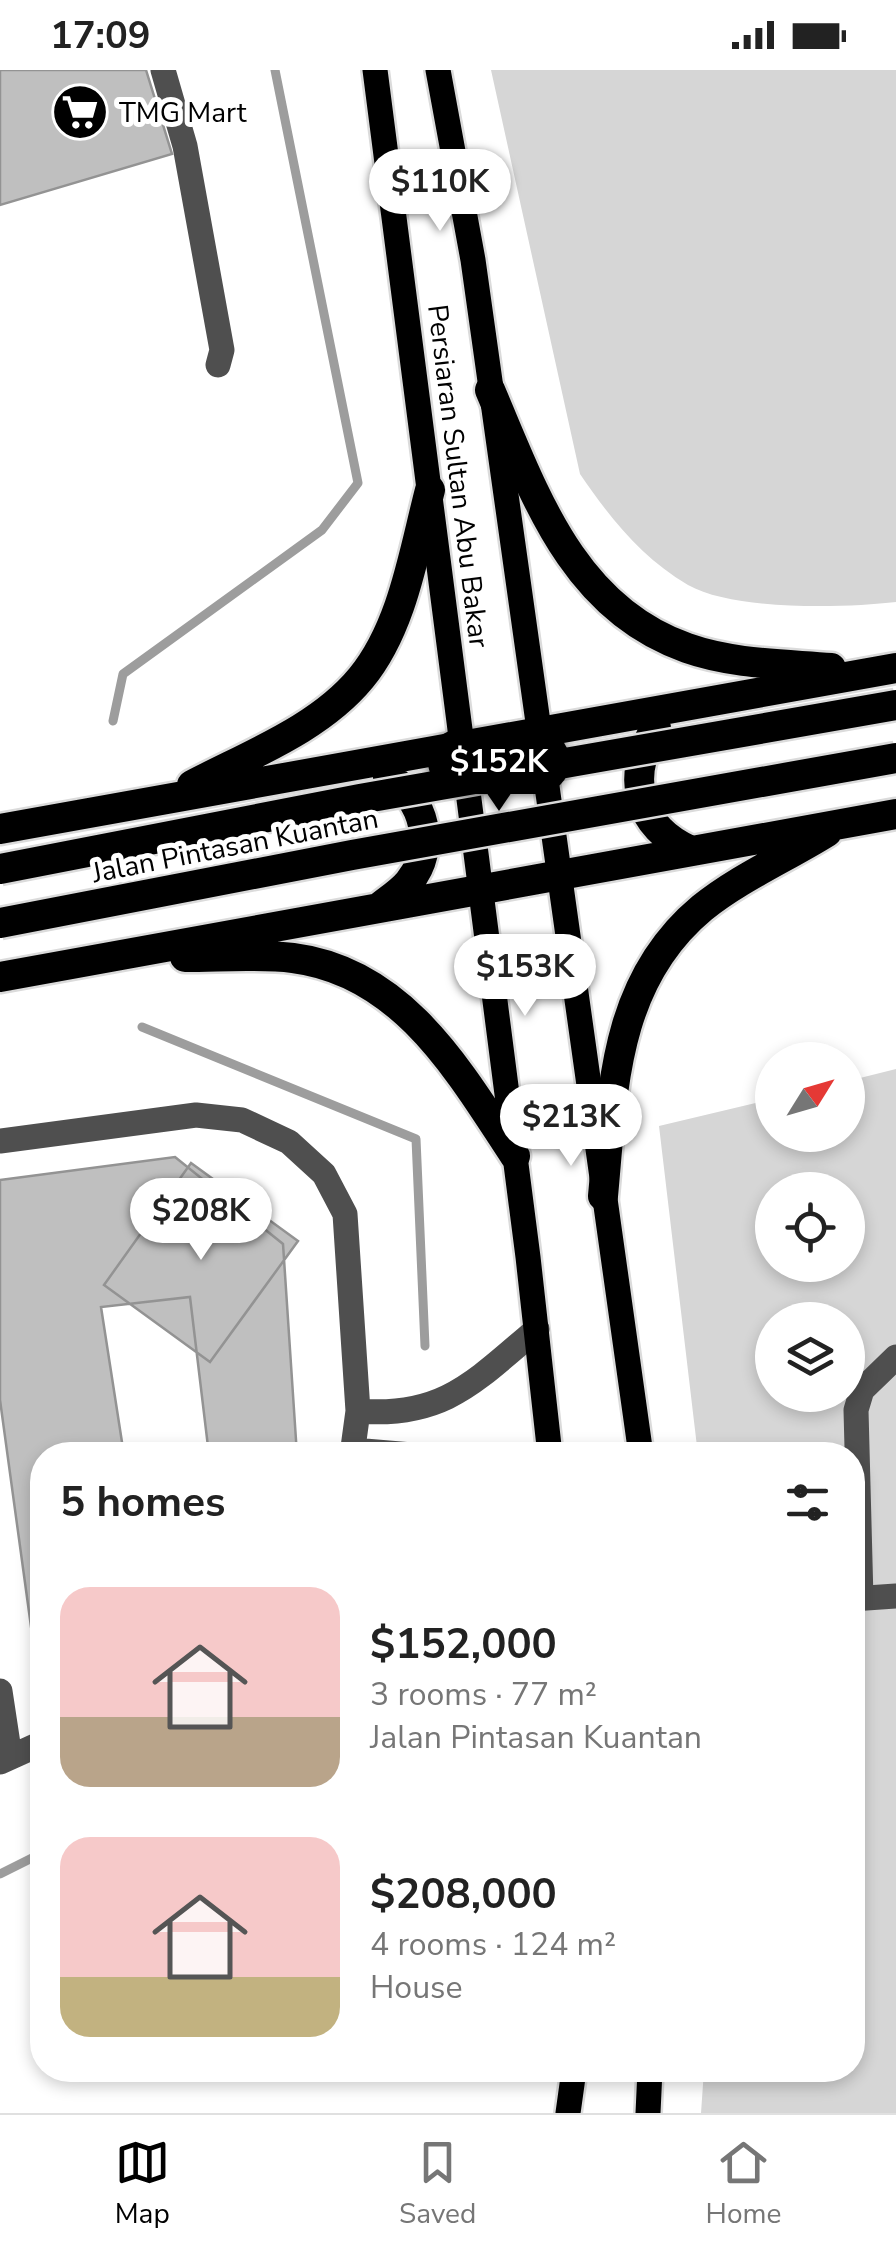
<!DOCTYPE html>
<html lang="en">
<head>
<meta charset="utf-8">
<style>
  :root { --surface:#fff; --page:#f6f6f6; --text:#222; --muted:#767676; --line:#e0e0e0; --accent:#000 }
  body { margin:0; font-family:"Nunito Sans",sans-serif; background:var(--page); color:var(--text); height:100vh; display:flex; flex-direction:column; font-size:38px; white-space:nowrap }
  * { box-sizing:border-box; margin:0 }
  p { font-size:32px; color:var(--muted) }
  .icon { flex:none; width:55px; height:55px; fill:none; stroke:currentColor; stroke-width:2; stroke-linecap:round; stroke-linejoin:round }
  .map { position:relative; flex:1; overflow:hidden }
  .side { position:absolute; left:30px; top:1372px; width:835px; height:640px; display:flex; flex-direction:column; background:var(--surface); border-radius:40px; box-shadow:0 5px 15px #0003 }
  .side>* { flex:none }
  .needle { width:65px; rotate:53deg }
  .buttons { position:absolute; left:755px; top:972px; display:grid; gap:20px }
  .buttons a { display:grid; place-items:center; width:110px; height:110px; border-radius:50%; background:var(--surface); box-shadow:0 5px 15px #0003; font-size:50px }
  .price { position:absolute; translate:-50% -85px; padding:0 22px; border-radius:35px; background:#fff; color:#222; font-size:32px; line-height:65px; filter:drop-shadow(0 2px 5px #0008) }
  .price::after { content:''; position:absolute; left:50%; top:60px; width:30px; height:22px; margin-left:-15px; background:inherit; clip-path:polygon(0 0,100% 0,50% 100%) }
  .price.selected { background:var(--accent); color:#fff }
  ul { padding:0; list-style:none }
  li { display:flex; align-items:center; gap:30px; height:250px; padding:0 30px }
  li span { display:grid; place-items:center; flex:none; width:280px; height:200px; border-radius:30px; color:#555 }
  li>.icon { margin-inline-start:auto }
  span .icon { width:120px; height:120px; fill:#fffc; stroke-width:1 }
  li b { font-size:42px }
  h2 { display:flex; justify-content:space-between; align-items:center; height:120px; padding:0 30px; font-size:42px }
  .status { display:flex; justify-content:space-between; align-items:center; height:70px; padding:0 50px; background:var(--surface); direction:ltr }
  .status svg { height:28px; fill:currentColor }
  .menu { display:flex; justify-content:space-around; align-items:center; height:140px; border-top:2px solid var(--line); background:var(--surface); font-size:28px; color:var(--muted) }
  .menu a { display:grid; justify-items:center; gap:5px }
  .menu .selected { color:var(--accent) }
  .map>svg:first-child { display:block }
</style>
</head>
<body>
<div class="status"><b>17:09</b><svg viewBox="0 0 49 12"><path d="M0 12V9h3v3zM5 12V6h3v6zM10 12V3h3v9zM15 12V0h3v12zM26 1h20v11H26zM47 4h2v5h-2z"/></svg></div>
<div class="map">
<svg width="896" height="2043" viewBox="0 0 896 2043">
  <rect width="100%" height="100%" fill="#fff"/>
  <path fill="#d6d6d6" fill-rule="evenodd" d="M 491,0 L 896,0 L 896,532 C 844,538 734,541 688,515 C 642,488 610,448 580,404 Z
    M 896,999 L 896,2043 L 701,2043 L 704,2000 L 852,2000 L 852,1385 L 698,1385 L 659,1056 L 772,1029 L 772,1065 L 848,1065 L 848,1011 ZM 772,1120 L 848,1120 L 848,1195 L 772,1195 ZM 772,1250 L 848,1250 L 848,1325 L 772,1325 Z"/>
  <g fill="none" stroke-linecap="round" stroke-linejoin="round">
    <path stroke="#9d9d9d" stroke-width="9" d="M 113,651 L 123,604 L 322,460 L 358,413 L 275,0
      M 142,957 L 416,1069 L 425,1276
      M 0,1804 L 42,1783"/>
  </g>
  <path fill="#bfbfbf" stroke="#939393" stroke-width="2.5" d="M 0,0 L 146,0 L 172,84 L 0,135 Z
    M 175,1087 L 283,1174 L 297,1385 L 209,1385 L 190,1227 L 101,1237 L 124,1385 L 42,1385 L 42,1614 L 39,1615 L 0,1330 L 0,1110 Z
    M 191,1093 L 298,1171 L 210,1292 L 104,1215 Z"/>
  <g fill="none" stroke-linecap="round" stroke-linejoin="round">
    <g stroke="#dbdbdb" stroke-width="30">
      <path id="major" d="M 375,0 L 528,1187 L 550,1385
        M 438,0 L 473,190 L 641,1385
        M 568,2043 L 574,2000
        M 648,2043 L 650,2000"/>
    </g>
    <g stroke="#dbdbdb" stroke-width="35">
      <path id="highway" d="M 490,320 C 534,423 572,538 687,578 C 732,594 783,594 831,598
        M 656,658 C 625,706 637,757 691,781
        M 192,715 C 249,685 319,659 361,608 C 403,557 414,481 430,420
        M 0,759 L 896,598
        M 378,838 C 388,830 401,822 409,812 C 437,778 425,728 388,707
        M 185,887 C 220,887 258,884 293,888 C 403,902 459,1001 515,1086
        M 0,907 L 896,744
        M 603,1126 C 613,1020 613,912 702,838 C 739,808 787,787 827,762"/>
    </g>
    <path stroke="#4f4f4f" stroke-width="25" d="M 163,0 L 185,76 L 222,280 L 218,295
      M 0,1071 L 196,1045 L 242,1050 L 289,1072 L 324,1104 L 345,1144 L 358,1341 L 352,1385
      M 358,1341 C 444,1348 475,1311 537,1259
      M 353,1380 L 412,1385
      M 852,1529 L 896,1526
      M 861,1529 L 856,1340 L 862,1320 L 896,1287
      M 0,1621 L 10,1687
      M 0,1692 L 42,1673"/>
    <use href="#major" stroke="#000" stroke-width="25"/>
    <use href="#highway" stroke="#000" stroke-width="30"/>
    <g stroke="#dbdbdb" stroke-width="35" stroke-linecap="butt">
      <path id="highway-bridge" d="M 0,799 L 360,729 L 896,635
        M 0,853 L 352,785 L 896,688"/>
    </g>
    <use href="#highway-bridge" stroke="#000" stroke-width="30"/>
  </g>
  <defs>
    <g id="supermarket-disc" transform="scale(2.875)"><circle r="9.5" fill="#000" stroke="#fff"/><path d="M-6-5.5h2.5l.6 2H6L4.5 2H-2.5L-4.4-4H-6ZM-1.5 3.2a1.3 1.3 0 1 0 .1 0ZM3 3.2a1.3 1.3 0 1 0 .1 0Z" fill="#fff"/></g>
  </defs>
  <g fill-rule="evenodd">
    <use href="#supermarket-disc" x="80" y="42"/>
  </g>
  <g text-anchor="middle" stroke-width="10" stroke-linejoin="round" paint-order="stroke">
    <g font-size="28" fill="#000" stroke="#fff" text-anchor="start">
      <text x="119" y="52">TMG Mart</text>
    </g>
    <g font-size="28" fill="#000" stroke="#fff">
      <text transform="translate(459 406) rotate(83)" y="10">Persiaran Sultan Abu Bakar</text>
      <text transform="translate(235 775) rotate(-11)" y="10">Jalan Pintasan Kuantan</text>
    </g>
  </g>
</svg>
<div class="buttons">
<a><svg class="needle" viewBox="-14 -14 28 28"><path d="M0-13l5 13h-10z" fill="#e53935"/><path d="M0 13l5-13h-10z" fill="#767676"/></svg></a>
<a><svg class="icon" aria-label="locate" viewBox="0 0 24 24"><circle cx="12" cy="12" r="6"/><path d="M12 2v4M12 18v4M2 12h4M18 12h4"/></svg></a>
<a><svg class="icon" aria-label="layers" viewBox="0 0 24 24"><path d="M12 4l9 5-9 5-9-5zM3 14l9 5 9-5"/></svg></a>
</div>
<b class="price" style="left:440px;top:164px">$110K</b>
<b class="price selected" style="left:499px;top:744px">$152K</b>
<b class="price" style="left:525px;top:949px">$153K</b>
<b class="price" style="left:571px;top:1099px">$213K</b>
<b class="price" style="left:201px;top:1193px">$208K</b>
<section class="side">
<h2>5 homes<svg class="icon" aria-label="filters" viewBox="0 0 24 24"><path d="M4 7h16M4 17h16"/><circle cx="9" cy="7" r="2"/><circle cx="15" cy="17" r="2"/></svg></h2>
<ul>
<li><span style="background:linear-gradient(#f6c9c9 65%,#b9a48a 0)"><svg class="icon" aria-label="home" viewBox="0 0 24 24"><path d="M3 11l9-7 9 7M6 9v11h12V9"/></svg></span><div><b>$152,000</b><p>3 rooms · 77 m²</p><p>Jalan Pintasan Kuantan</p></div></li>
<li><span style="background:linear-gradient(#f6c9c9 70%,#c2b280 0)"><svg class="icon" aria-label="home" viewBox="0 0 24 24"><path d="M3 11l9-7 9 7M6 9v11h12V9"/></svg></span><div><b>$208,000</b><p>4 rooms · 124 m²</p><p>House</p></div></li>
</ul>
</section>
</div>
<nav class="menu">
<a class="selected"><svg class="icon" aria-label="map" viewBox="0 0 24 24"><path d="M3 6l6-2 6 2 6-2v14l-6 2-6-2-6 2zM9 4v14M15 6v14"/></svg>Map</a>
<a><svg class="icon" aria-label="saved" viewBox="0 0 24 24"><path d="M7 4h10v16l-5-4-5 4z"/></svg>Saved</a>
<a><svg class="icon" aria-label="home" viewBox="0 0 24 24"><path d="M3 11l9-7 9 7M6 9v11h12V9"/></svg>Home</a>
</nav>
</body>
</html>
